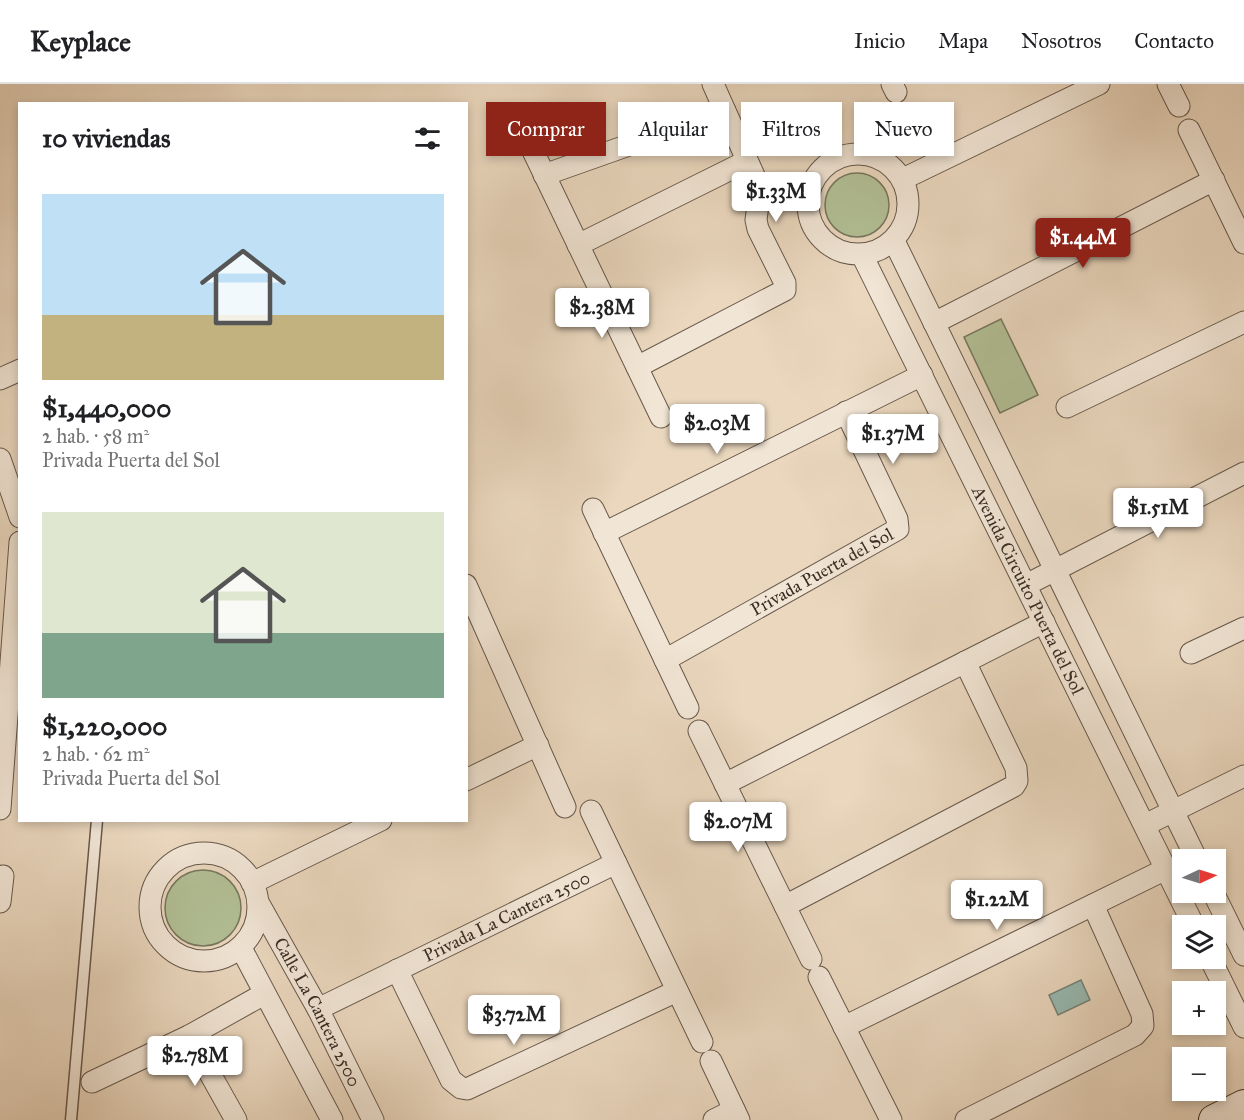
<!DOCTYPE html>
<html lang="es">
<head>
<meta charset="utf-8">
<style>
  :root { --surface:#fff; --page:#f6f6f6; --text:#202124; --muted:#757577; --line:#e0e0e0; --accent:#8f2418 }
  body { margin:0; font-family:"IM FELL Great Primer",serif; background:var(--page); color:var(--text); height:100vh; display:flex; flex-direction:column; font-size:22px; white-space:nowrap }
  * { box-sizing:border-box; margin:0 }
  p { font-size:20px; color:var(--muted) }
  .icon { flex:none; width:33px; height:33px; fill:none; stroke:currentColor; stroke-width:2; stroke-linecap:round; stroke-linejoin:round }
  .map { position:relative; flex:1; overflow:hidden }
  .drawer { position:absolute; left:18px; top:18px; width:450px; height:720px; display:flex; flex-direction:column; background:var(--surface); border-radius:0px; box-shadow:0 3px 9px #0003 }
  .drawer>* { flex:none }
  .hud { position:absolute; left:486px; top:18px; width:570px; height:54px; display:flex; gap:12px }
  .needle { width:39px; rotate:86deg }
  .controls { position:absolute; left:1172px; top:765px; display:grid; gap:12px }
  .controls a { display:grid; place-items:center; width:54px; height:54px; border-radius:0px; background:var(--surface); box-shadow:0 3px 9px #0003; font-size:30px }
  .price { position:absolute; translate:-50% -51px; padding:0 14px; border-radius:6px; background:#fff; color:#222; font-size:20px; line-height:39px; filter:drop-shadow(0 2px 3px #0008) }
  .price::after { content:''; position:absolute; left:50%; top:36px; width:18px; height:14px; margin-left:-9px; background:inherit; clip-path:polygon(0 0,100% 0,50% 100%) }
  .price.on { background:var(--accent); color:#fff }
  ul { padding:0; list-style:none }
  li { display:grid; align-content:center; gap:12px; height:318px; padding:0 24px }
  li span { display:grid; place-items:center; height:186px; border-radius:0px; color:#555 }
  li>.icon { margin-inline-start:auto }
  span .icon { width:108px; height:108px; fill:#fffc; stroke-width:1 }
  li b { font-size:26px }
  h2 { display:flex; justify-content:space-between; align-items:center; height:72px; padding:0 24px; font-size:26px }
  .pill { padding:0 21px; border-radius:0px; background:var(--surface); box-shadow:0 3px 9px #0003; font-size:21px; line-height:54px }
  .pill.on { background:var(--accent); color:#fff }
  header { display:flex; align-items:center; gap:36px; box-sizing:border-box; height:84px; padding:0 30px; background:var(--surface); border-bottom:2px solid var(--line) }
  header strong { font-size:28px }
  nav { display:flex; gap:33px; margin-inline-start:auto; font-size:21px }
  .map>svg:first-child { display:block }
</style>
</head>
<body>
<header>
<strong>Keyplace</strong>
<nav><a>Inicio</a><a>Mapa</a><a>Nosotros</a><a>Contacto</a></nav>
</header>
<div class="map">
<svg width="1244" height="1036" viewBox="0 0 1244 1036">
  <rect width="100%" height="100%" fill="#ead7be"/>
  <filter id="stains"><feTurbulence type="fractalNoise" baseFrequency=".00333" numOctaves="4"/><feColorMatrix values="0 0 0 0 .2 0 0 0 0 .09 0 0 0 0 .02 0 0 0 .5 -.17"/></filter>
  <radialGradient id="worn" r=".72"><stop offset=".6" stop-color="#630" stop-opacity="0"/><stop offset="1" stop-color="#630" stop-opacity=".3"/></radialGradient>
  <path fill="#b2bf95" stroke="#76765d" stroke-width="1.5" d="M825 121a32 32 0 1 1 64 0a32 32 0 1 1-64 0Z
    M 1001,235 L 1038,311 L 1000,329 L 964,253 Z
    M165 824a38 38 0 1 1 76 0a38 38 0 1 1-76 0Z"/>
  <path fill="#98bab1" stroke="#738279" stroke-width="1.5" d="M 1081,896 L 1090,916 L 1058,931 L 1049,911 Z"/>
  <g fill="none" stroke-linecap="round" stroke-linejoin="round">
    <g stroke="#67584b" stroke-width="13">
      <path id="lane" d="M 71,1036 L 97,736"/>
    </g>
    <g stroke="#67584b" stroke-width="23">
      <g id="street">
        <path d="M 892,0 L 896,8"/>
        <path d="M 1168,0 L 1179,22"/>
        <path d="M 520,40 L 661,333"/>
        <path d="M 1189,46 L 1244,159"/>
        <circle cx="858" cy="120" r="50"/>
        <path d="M 544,91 L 725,27"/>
        <path d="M 903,95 L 1099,0"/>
        <path d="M 760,105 L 809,111"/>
        <path d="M 894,157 L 1197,776"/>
        <path d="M 578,161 L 747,77"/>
        <path id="s1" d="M 862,171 L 1194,842"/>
        <path d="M 934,239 L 1214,96"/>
        <path d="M 637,283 L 785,206 L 785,199 L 758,145 L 756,136 L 760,105 L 713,0"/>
        <path d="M 0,295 L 20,286"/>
        <path d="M 1067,323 L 1244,238"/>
        <path d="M 0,375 L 20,433"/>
        <path d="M 593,425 L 688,624"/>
        <path d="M 604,449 L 922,291"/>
        <path d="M 466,501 L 565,723"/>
        <path d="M 1026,501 L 1244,389"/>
        <path d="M 1191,569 L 1244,544"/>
        <path id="s2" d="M 665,576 L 898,445 L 897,435 L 846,328"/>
        <path d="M 699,647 L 811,875"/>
        <path d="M 466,696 L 538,661"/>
        <path d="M 725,700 L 1044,538"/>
        <path d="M 0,725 L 20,458"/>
        <path d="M 591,727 L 702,958"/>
        <path d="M 1145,741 L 1244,692"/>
        <circle cx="204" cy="823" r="54"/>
        <path d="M 252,799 L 381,736"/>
        <path d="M 1213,808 L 1244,871"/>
        <path d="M 0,818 L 3,792"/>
        <path id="s3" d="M 259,820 L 318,925 L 373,1036"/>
        <path d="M 785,822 L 1014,702 L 1017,697 L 1016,684 L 965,578"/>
        <path d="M 241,864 L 332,1036"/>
        <path d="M 1210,874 L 1244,943"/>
        <path d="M 397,886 L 451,996 L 461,1004 L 467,1005 L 677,907"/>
        <path d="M 819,893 L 891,1036"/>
        <path id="s4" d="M 318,925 L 616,779"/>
        <path d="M 844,943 L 1166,785"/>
        <path d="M 189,952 L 236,1036"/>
        <path d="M 711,977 L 739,1036"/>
        <path d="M 92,998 L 189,952 L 264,910"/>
        <path d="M 714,1036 L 734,1026"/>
        <path d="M 966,1036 L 1135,951 L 1143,942 L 1142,930 L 1093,821"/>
      </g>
    </g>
    <g stroke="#3b2e25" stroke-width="32">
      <path id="secondary" d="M 1214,1036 L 1244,1021"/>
    </g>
    <use href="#lane" stroke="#f1e5d5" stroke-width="10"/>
    <use href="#street" stroke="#f1e5d5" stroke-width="21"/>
    <use href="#secondary" stroke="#f1e5d5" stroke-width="30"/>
  </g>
  <g text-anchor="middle" stroke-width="4.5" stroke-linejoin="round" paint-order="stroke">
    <g font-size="18" fill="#3b2e25" stroke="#f1e5d5">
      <text dy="6" stroke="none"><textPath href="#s2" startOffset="180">Privada Puerta del Sol</textPath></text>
      <text dy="6" stroke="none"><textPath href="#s1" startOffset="374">Avenida Circuito Puerta del Sol</textPath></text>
      <text dy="6" stroke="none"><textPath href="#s4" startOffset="210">Privada La Cantera 2500</textPath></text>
      <text dy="6" stroke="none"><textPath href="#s3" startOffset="123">Calle La Cantera 2500</textPath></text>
    </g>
  </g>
  <rect width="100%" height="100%" filter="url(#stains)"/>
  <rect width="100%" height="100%" fill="url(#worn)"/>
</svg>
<div class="controls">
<a><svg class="needle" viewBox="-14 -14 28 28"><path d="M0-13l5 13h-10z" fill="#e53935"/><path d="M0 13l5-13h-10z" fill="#757577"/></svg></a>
<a><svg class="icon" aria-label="layers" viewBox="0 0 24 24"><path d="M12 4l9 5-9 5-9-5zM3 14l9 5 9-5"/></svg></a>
<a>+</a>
<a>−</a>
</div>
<b class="price" style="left:776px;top:139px">$1.33M</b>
<b class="price on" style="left:1083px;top:185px">$1.44M</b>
<b class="price" style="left:602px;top:255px">$2.38M</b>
<b class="price" style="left:717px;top:371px">$2.03M</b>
<b class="price" style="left:893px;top:381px">$1.37M</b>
<b class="price" style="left:1158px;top:455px">$1.51M</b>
<b class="price" style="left:738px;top:769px">$2.07M</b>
<b class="price" style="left:997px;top:847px">$1.22M</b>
<b class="price" style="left:514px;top:962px">$3.72M</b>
<b class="price" style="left:195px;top:1003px">$2.78M</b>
<div class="hud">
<a class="pill on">Comprar</a>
<a class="pill">Alquilar</a>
<a class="pill">Filtros</a>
<a class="pill">Nuevo</a>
</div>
<section class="drawer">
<h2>10 viviendas<svg class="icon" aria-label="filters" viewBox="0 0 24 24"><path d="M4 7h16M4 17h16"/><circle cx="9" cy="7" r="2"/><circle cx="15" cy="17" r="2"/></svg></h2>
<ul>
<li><span style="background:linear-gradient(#bfe0f5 65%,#c2b280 0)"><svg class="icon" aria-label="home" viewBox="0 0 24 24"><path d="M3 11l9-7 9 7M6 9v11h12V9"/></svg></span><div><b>$1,440,000</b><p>2 hab. · 58 m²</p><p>Privada Puerta del Sol</p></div></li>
<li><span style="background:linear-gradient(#dfe7d0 65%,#7fa58c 0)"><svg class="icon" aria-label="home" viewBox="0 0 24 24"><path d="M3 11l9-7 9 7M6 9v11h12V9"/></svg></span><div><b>$1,220,000</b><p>2 hab. · 62 m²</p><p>Privada Puerta del Sol</p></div></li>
</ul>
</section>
</div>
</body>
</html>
